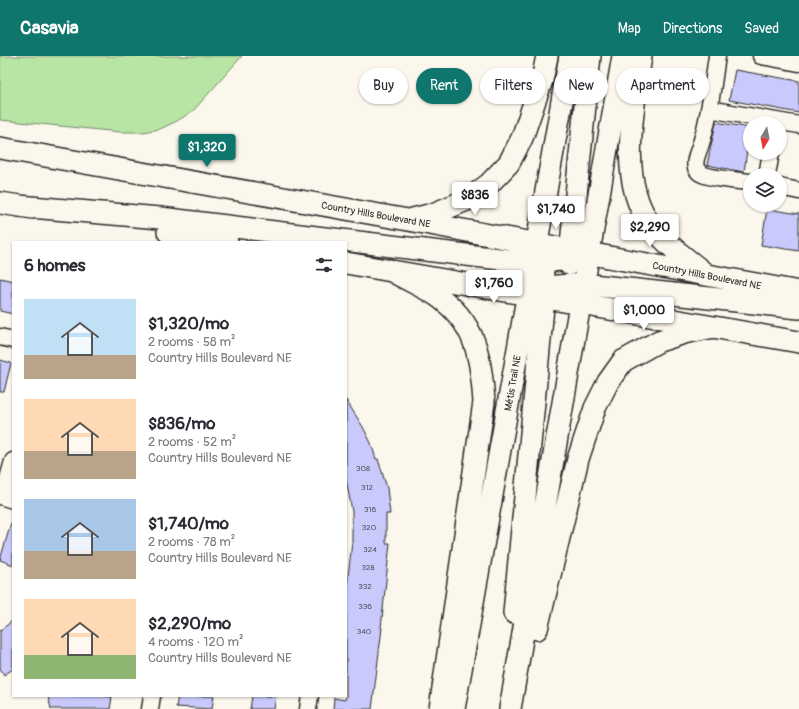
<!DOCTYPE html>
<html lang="en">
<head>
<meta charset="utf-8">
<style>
  :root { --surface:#fff; --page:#f7f7f7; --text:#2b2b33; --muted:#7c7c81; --accent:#0f766e }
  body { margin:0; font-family:Pangolin,sans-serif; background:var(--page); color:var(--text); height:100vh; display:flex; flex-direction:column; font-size:15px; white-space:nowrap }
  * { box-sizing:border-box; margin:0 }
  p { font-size:13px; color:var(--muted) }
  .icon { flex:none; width:22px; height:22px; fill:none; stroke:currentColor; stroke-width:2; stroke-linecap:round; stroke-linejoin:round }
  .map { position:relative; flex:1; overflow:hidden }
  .drawer { position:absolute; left:12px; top:185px; width:335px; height:456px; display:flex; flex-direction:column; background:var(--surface); border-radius:0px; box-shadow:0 1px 3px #0004 }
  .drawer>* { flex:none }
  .top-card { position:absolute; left:359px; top:12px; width:380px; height:36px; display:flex; gap:8px }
  .needle { width:26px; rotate:190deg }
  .controls { position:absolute; left:743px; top:60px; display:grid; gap:8px }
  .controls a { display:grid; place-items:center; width:44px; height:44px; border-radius:50%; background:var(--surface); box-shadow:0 1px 3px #0004; font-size:20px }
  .price { position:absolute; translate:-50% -34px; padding:0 9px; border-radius:4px; background:#fff; color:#222; font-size:13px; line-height:26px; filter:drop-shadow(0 1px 2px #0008) }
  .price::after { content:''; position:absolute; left:50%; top:24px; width:12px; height:9px; margin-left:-6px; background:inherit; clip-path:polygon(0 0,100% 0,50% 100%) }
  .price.on { background:var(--accent); color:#fff }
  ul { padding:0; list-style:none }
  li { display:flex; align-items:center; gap:12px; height:100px; padding:0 12px }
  li span { display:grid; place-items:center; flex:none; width:112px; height:80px; border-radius:0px; color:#555 }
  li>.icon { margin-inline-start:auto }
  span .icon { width:48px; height:48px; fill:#fffc; stroke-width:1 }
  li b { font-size:17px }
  h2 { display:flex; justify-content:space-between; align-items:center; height:48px; padding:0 12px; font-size:17px }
  .pill { padding:0 14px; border-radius:18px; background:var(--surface); box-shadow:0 1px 3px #0004; font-size:14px; line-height:36px }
  .pill.on { background:var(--accent); color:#fff }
  header { display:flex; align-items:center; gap:24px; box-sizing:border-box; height:56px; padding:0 20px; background:var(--accent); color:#fff }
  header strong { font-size:19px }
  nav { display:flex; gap:22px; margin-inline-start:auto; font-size:14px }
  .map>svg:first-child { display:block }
</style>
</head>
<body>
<header>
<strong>Casavia</strong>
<nav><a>Map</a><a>Directions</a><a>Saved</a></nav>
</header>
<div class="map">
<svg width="799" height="653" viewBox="0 0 799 653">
  <rect width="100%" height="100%" fill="#fbf7ec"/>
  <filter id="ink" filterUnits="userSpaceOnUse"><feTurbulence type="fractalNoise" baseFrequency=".025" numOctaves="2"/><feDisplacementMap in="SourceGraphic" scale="8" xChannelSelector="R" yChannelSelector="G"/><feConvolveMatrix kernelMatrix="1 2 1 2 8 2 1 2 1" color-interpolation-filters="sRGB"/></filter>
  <g filter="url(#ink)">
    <path fill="#b8e5a4" stroke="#728868" d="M 0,0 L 242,0 L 193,55 L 177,65 L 160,73 L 143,76 L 120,76 L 0,64 Z"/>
    <path fill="#c9c9fc" stroke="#2b2b2b" d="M 735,14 L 799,25 L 799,57 L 729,44 Z
      M 716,66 L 750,72 L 744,116 L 707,109 Z
      M 767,153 L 799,158 L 799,195 L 761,189 Z
      M 0,222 L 13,225 L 13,258 L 0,255 Z
      M 0,304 L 11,307 L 4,336 L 0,336 Z
      M 346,344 L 363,371 L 371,387 L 376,403 L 378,403 L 387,432 L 390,458 L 386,458 L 386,487 L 390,487 L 381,572 L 382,572 L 372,653 L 333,653 L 334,642 L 345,644 L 346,640 L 346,538 L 352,486 L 352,455 L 346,423 Z
      M 11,467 L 13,467 L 13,509 L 0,504 Z
      M 13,564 L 13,613 L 4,619 L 0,612 L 0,575 Z
      M 48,640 L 103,640 L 112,641 L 110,653 L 51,653 Z
      M 178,640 L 214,640 L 212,653 L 176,651 Z
      M 252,640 L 276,640 L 274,653 L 250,653 Z"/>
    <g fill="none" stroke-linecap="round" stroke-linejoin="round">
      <g stroke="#2b2b2b" stroke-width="19">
        <path id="minor" d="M 717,0 C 712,33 709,68 697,99 C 695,105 694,112 699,116 C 705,122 740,125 750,126
          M 761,0 L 799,7
          M 709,53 L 799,69
          M 767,119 L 771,97
          M 780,131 L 799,135
          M 0,281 L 13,284
          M 13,405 L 3,441 L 13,444
          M 150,653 L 152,640
          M 308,653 L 310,640"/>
      </g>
      <g stroke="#2b2b2b" stroke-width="24">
        <path id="major" d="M 641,0 C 634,52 617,123 650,168 C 665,188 686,202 704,217
          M 0,92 L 408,164 L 799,236
          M 0,147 L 33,152
          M 19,150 L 160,162 L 533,207 L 569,203 L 580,200
          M 413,163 L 433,158 L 469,143 L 489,128 L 509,107 L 522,82 L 542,24 L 547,0
          M 168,176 L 227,186
          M 346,207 L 799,286
          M 569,208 L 590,0
          M 390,214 C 405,223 422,230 436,239 C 476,266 481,301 484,346 L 440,653
          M 537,234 L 545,231 L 583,228 L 799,252
          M 514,557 L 544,241 L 542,207 L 540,198
          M 537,573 L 578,403 L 595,352 L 608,326 L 623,305 L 659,285 L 684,277 L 714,271
          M 454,653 L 570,0
          M 510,653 L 623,0"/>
      </g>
      <use href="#minor" stroke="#fbf7ec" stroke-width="16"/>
      <use href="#major" stroke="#fbf7ec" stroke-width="21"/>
    </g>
  </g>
  <g text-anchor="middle" stroke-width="3" stroke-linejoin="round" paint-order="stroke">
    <g font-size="8" fill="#52525f">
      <text x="363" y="415">308</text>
      <text x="367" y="434">312</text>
      <text x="370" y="456">316</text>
      <text x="369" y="474">320</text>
      <text x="370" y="496">324</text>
      <text x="368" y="514">328</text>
      <text x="365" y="533">332</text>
      <text x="365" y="553">336</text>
      <text x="364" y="578">340</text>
    </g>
    <g font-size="10" fill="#2b2b2b" stroke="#fbf7ec">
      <text transform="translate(376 158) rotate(10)" y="4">Country Hills Boulevard NE</text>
      <text transform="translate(707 219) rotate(11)" y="4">Country Hills Boulevard NE</text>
      <text transform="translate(512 327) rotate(-80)" y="4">Métis Trail NE</text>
    </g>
  </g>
</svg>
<div class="controls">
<a><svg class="needle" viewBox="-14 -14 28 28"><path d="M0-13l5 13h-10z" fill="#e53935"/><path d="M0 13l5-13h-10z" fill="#7c7c81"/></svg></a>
<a><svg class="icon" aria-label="layers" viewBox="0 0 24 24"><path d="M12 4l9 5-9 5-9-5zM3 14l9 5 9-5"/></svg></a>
</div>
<b class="price on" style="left:207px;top:112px">$1,320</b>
<b class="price" style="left:475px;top:160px">$836</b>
<b class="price" style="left:556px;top:174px">$1,740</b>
<b class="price" style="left:650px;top:192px">$2,290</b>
<b class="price" style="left:494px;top:248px">$1,760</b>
<b class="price" style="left:644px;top:275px">$1,000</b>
<div class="top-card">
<a class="pill">Buy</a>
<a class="pill on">Rent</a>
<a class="pill">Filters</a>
<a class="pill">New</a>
<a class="pill">Apartment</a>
</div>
<section class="drawer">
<h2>6 homes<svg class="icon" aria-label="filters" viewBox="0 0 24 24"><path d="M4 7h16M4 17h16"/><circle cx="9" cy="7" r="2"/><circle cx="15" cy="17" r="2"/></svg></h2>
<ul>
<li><span style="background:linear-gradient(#bfe0f5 70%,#b9a48a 0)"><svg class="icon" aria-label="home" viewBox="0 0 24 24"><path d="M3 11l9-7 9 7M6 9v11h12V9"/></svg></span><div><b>$1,320/mo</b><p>2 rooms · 58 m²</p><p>Country Hills Boulevard NE</p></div></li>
<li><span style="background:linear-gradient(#ffd9b3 65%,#b9a48a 0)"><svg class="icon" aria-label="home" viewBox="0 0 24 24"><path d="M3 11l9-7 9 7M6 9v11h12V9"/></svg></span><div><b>$836/mo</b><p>2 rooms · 52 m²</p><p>Country Hills Boulevard NE</p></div></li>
<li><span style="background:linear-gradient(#a9c7e8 65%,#b9a48a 0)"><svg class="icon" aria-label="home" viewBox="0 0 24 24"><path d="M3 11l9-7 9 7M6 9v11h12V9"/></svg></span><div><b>$1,740/mo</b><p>2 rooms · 78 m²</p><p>Country Hills Boulevard NE</p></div></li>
<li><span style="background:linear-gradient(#ffd9b3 70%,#8fb573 0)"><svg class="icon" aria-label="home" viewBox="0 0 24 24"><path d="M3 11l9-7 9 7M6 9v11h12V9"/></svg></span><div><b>$2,290/mo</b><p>4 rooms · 120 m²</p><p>Country Hills Boulevard NE</p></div></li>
</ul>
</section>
</div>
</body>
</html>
